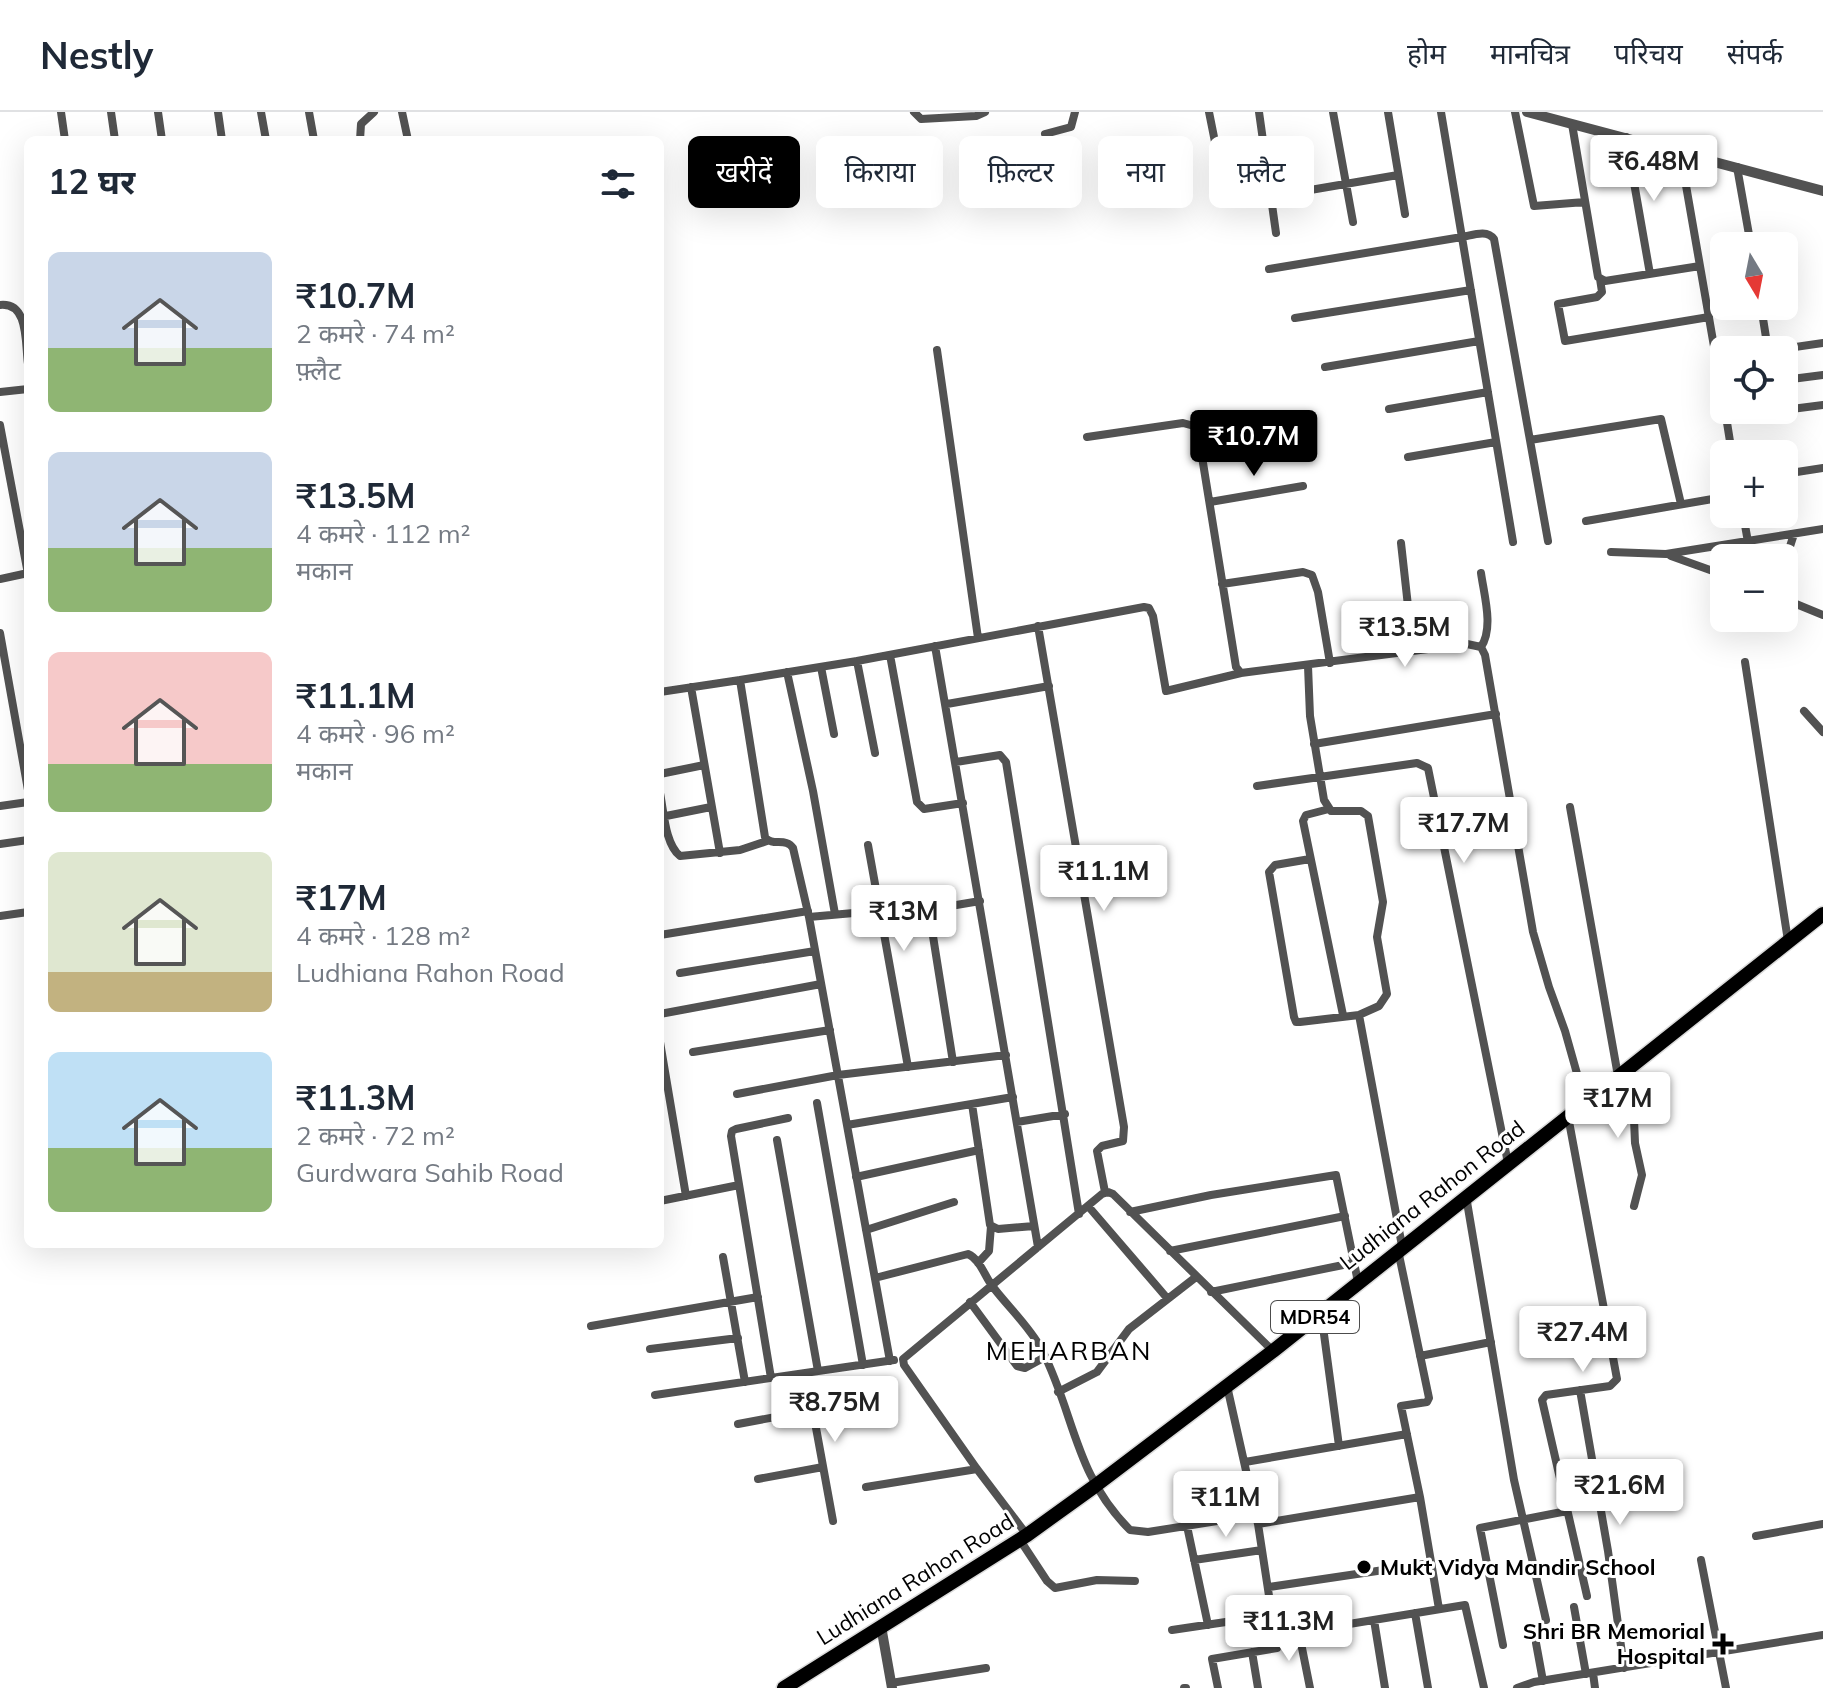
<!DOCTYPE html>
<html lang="hi">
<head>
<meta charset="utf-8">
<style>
  :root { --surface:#fff; --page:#f6f6f7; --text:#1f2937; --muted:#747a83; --line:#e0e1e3; --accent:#000 }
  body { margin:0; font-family:Mulish,"Noto Sans Devanagari",sans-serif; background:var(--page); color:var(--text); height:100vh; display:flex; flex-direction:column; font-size:30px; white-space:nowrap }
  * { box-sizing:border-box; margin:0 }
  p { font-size:26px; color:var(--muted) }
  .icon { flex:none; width:44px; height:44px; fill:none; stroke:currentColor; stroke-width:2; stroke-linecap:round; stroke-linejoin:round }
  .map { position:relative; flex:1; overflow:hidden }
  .details { position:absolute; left:24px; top:24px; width:640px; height:1112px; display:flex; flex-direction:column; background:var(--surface); border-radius:12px; box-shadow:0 8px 32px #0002 }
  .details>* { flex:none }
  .top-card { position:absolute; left:688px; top:24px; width:760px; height:72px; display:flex; gap:16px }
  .needle { width:52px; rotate:170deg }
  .tools { position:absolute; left:1710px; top:120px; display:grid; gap:16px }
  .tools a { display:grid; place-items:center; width:88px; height:88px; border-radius:12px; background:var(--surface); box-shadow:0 8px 32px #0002; font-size:40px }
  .price { position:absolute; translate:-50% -68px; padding:0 18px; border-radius:8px; background:#fff; color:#222; font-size:26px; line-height:52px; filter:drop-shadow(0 2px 4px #0008) }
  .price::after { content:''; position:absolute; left:50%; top:48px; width:24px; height:18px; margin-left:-12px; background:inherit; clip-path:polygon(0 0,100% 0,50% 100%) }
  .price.on { background:var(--accent); color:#fff }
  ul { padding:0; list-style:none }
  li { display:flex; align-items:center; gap:24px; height:200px; padding:0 24px }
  li span { display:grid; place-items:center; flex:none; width:224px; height:160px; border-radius:12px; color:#555 }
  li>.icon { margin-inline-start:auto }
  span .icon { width:96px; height:96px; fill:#fffc; stroke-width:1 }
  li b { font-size:34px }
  h2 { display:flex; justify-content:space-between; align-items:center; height:96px; padding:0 24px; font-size:34px }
  .tag { padding:0 28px; border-radius:12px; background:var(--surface); box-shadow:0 8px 32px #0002; font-size:28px; line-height:72px }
  .tag.on { background:var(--accent); color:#fff }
  header { display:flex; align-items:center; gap:48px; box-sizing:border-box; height:112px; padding:0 40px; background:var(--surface); border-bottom:2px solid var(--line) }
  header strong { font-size:38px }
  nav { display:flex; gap:44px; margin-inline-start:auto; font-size:28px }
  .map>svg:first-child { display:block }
</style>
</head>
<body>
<header>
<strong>Nestly</strong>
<nav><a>होम</a><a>मानचित्र</a><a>परिचय</a><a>संपर्क</a></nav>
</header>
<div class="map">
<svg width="1823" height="1576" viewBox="0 0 1823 1576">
  <rect width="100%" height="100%" fill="#fff"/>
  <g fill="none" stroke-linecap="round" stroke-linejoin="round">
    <g stroke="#dbdbdb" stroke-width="17">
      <path id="primary" d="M 784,1576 L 1027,1423 L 1095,1374 L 1273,1239 L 1823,802"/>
    </g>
    <path stroke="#525252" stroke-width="8" d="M 61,0 L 65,28
      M 111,0 L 115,28
      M 158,0 L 162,28
      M 218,0 L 222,28
      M 261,0 L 266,28
      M 309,0 L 314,28
      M 402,0 L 408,28
      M 914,0 L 921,7 L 976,4 L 985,0
      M 1209,0 L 1219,50
      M 1259,0 L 1276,121
      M 1333,0 L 1353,110
      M 1388,0 L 1405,102
      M 1441,0 L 1513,430
      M 1515,0 L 1534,94 L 1585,90
      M 1572,12 L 1598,165 L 1605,169 L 1700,154
      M 1045,22 L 1071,15 L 1075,0
      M 1626,25 L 1650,162
      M 360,28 L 361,12 L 374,0
      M 1680,39 L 1724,292
      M 1737,55 L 1751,134
      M 1228,92 L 1398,63
      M 1269,157 L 1462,125 C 1473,123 1487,117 1494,127 L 1548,429
      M 1600,167 L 1602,180 L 1597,185 L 1558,192 L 1565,229 L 1709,205
      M 0,193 C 29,190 25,231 28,252
      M 1761,194 L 1768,238
      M 1295,206 L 1471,178
      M 937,238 L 978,526
      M 1775,238 L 1823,231
      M 1325,255 L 1479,229
      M 1784,268 L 1823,263
      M 0,280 L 28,277
      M 1389,297 L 1488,280
      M 1725,298 L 1732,342
      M 1784,298 L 1823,293
      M 0,313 L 28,462
      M 1087,325 L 1183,311 L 1194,314 L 1198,320 L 1236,555 L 1241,561 L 1467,532 L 1481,535 L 1485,543 L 1533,820 L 1549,875 L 1565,919 L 1585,990
      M 1530,328 L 1661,307 L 1681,392
      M 1408,345 L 1496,330
      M 1784,362 L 1823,356
      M 1210,390 L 1303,374
      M 1743,402 L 1748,430
      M 1586,409 L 1724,385
      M 1401,431 L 1413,539
      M 1611,440 L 1666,442 L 1823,417
      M 1671,444 L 1724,463
      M 1784,453 L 1794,422
      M 0,467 L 28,461
      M 1222,472 L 1303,460 L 1312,463 L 1318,480 L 1330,551
      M 1784,487 L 1823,503
      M 1038,514 L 1124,1015 L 1123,1029 L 1102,1034 L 1097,1039 L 1105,1080
      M 0,521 L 28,678
      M 935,534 L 1038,1135
      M 1481,535 C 1494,516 1484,483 1481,461
      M 890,543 L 917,690 L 924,697 L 963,691
      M 857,549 L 875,641
      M 1745,550 L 1788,829
      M 1308,554 L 1310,604 L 1324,688 L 1331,699 L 1361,699 L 1368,704 L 1383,790 L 1377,825 L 1387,882 L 1379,894 L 1359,903
      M 821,555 L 834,622
      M 787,560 L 813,679 L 835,802
      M 691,575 L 720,741
      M 660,580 L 740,568
      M 947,592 L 1049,574
      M 1804,599 L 1823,620
      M 1314,632 L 1496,602
      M 956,650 L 1000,643 L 1006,650 L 1079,1102
      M 660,662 L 704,653
      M 1257,674 L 1417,651 L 1428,656 L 1508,1051
      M 660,681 C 664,700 665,732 680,744 L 740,738 L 767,729
      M 0,694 L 28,690
      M 1570,695 L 1618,964
      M 1329,697 L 1306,703 L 1303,709 L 1343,903
      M 661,705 L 711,695
      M 0,732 L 28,728
      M 868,733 L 908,955
      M 1310,747 L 1275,753 L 1269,760 L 1294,905 L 1296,910 L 1300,910 L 1359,903 L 1402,1134
      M 929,799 L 953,950
      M 0,804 L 28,800
      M 809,805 L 876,799 L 897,803 L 980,789
      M 660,823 L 808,799
      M 680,861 L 815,839
      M 660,902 L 821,872
      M 660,930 L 686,1084
      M 693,940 L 830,918
      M 1624,960 L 1633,983 L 1635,1031 L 1642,1063 L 1634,1094
      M 737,982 L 838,963 L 1006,943
      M 817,991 L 863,1253
      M 972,992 L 990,1113 L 998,1117 L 1034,1114
      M 1568,1004 L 1617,1267 L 1610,1274 L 1546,1283 L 1542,1288 L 1587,1484
      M 1017,1010 L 1065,1002
      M 847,1013 L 1013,985
      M 777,1028 L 818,1259
      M 856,1065 L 979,1038
      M 1466,1084 L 1514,1368 L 1546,1508
      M 660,1089 L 739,1073
      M 1088,1094 L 1167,1186
      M 1130,1100 L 1211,1083 L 1336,1063 L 1358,1170
      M 866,1118 L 954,1090
      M 1398,1138 L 1429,1286 L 1427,1290 L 1401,1294 L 1420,1385 L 1439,1497
      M 1170,1139 L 1345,1104
      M 723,1145 L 745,1270
      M 978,1151 L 989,1139 L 991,1114
      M 875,1166 L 968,1142 C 980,1147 985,1165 993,1175 C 1009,1196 1030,1215 1042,1238 C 1075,1303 1074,1362 1130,1418 L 1148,1420 L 1255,1403
      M 1211,1180 L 1353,1151
      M 970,1190 L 1017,1254 L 1025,1256 L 1045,1245
      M 1321,1200 L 1339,1334
      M 591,1214 L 758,1185
      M 650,1237 L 738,1226
      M 1420,1244 L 1491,1230
      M 890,1249 L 809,805 L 793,736 C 786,725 772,735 765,725 L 740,568 L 857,549 L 1144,495 L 1149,496 L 1153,504 L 1166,579 L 1241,561
      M 806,1261 L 833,1409
      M 771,1266 L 731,1024 L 732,1019 L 736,1017 L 788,1006
      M 1580,1278 L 1608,1439 L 1624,1556
      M 1058,1280 L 1097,1260 L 1129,1217 L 1196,1165
      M 655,1283 L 894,1248
      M 738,1312 L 813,1298
      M 1245,1350 L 1407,1322
      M 758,1367 L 823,1355
      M 866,1375 L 977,1357
      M 1258,1412 L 1420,1385
      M 1187,1414 L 1208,1513
      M 1027,1423 L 977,1357 L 904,1253 L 903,1247 L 1102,1082 L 1108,1080 L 1113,1082 L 1273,1239
      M 1756,1424 L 1823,1412
      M 1020,1428 L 1047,1469 L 1055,1476 L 1097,1468 L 1135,1469
      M 1194,1448 L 1262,1438
      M 1701,1448 L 1726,1576
      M 1269,1475 L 1431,1451
      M 1574,1495 L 1586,1562
      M 1415,1501 L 1428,1576
      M 1374,1508 L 1385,1576
      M 1172,1518 L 1273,1503
      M 1299,1521 L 1310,1576
      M 1276,1524 L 1465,1493 L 1484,1576
      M 1536,1531 L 1543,1569
      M 1503,1533 L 1480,1416 L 1567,1399
      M 1252,1540 L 1258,1576
      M 1593,1561 L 1595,1576
      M 891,1571 L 986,1556
      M 1184,1576 L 1186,1576
      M 1218,1576 L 1212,1547 L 1277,1536 L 1258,1412 L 1227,1274
      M 1517,1576 L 1534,1570 L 1823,1523"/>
    <path stroke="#525252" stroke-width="10" d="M 1527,0 L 1823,79
      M 881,1514 L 892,1576"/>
    <use href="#primary" stroke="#000" stroke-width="14"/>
  </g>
  <g fill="#000" stroke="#fff" stroke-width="3">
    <circle cx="1364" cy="1455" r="8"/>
    <path d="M1719 1520h8v8h8v8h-8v8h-8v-8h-8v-8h8z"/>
  </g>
  <g text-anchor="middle" stroke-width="6" stroke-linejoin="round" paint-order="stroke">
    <rect fill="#fff" stroke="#4c4c4c" stroke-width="2" x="1271" y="1189" width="88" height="32" rx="6"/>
    <g font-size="20" font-weight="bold" fill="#000">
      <text x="1315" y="1212">MDR54</text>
    </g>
    <g font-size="22" fill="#000" stroke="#fff">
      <text transform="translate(1432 1083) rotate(-38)" y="8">Ludhiana Rahon Road</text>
      <text transform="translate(915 1467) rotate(-32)" y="8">Ludhiana Rahon Road</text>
    </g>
    <g font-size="22" font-weight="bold" fill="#000" stroke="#fff" text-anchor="start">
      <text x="1380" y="1463">Mukt Vidya Mandir School</text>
      <text x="1705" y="1527" text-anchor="end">Shri BR Memorial<tspan x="1705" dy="25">Hospital</tspan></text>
    </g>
    <g font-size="26" letter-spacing="2" fill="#000" stroke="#fff">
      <text x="1069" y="1248">MEHARBAN</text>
    </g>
  </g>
</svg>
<div class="tools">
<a><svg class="needle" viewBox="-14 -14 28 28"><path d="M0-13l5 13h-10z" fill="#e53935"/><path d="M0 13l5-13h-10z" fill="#747a83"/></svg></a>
<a><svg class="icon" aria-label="locate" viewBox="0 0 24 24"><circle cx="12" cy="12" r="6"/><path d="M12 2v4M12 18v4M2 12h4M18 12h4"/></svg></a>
<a>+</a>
<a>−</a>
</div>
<b class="price" style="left:1654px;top:91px">₹6.48M</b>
<b class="price on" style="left:1254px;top:366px">₹10.7M</b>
<b class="price" style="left:1405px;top:557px">₹13.5M</b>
<b class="price" style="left:1464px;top:753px">₹17.7M</b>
<b class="price" style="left:1104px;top:801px">₹11.1M</b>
<b class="price" style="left:904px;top:841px">₹13M</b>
<b class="price" style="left:1618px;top:1028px">₹17M</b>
<b class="price" style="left:1583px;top:1262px">₹27.4M</b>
<b class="price" style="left:835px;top:1332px">₹8.75M</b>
<b class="price" style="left:1620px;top:1415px">₹21.6M</b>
<b class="price" style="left:1226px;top:1427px">₹11M</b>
<b class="price" style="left:1289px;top:1551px">₹11.3M</b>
<div class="top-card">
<a class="tag on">खरीदें</a>
<a class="tag">किराया</a>
<a class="tag">फ़िल्टर</a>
<a class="tag">नया</a>
<a class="tag">फ़्लैट</a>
</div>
<section class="details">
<h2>12 घर<svg class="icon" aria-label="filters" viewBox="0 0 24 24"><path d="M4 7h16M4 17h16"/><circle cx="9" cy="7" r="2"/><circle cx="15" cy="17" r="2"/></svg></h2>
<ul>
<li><span style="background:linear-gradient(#c9d6e8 60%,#8fb573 0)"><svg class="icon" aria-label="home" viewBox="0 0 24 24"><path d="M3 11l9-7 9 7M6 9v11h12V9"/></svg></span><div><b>₹10.7M</b><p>2 कमरे · 74 m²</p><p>फ़्लैट</p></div></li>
<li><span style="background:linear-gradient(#c9d6e8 60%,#8fb573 0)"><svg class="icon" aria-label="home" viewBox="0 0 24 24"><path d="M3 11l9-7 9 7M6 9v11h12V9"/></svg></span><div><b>₹13.5M</b><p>4 कमरे · 112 m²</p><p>मकान</p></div></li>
<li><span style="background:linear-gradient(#f6c9c9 70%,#8fb573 0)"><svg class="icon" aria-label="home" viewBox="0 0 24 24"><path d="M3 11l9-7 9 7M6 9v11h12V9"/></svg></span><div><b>₹11.1M</b><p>4 कमरे · 96 m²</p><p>मकान</p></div></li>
<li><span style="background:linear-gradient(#dfe7d0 75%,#c2b280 0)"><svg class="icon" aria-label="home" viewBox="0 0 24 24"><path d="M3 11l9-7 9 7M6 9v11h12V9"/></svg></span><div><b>₹17M</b><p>4 कमरे · 128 m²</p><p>Ludhiana Rahon Road</p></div></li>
<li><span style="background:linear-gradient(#bfe0f5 60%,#8fb573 0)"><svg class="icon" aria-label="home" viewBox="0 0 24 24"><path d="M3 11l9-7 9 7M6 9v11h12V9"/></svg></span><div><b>₹11.3M</b><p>2 कमरे · 72 m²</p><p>Gurdwara Sahib Road</p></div></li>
</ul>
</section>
</div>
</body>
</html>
